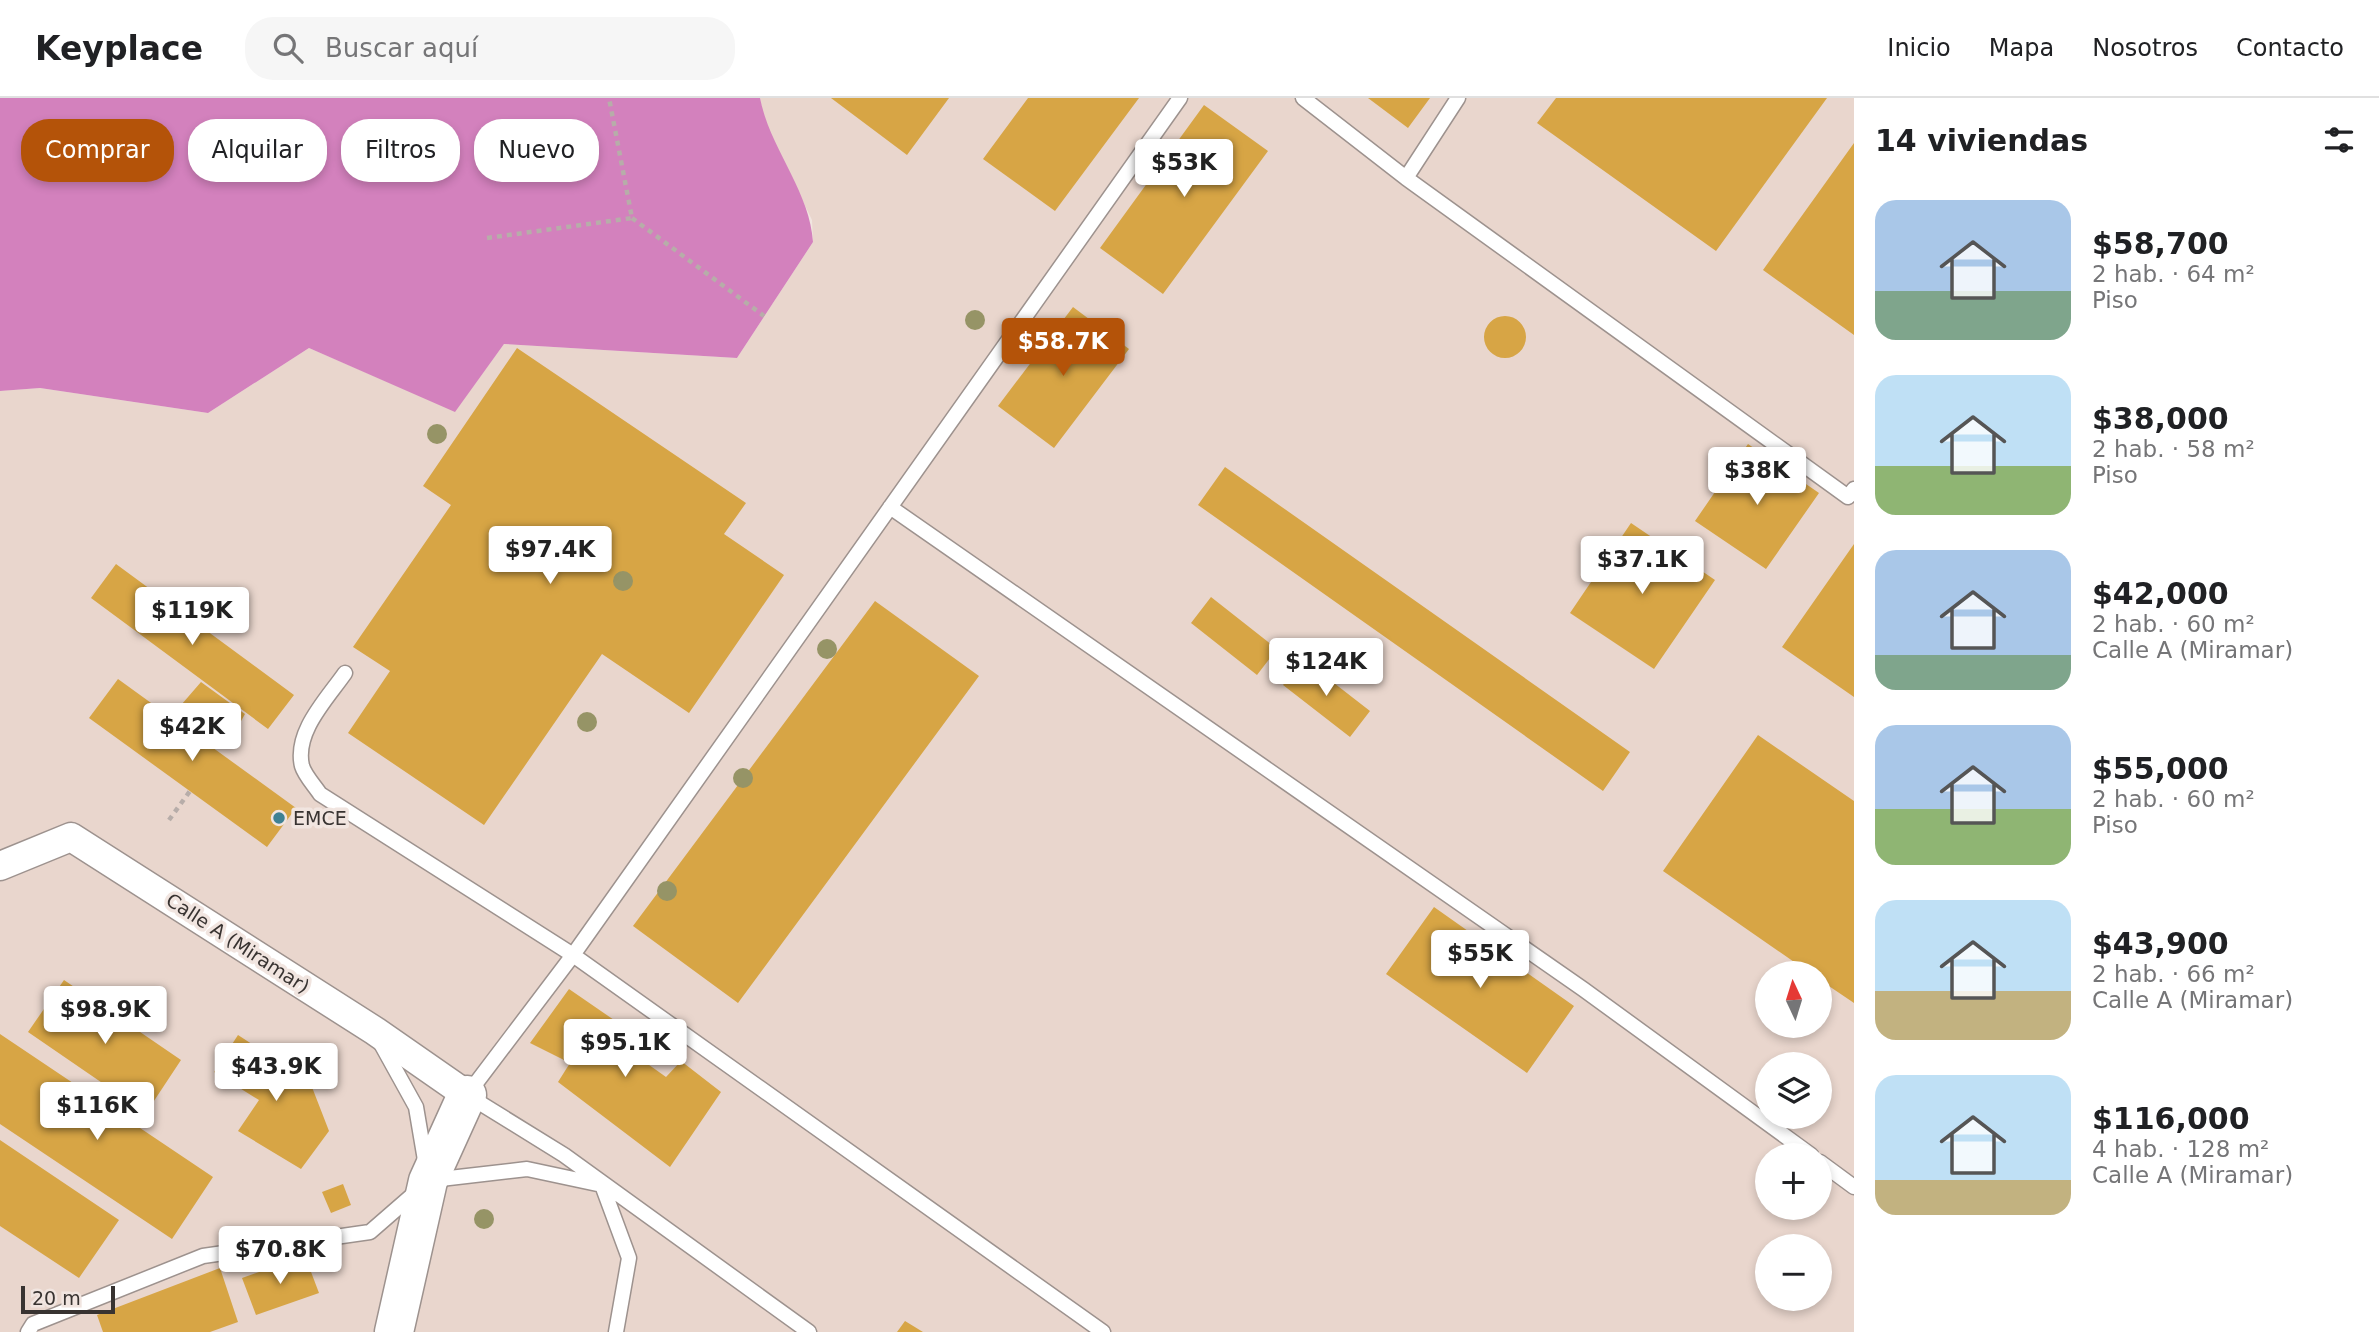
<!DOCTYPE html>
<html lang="es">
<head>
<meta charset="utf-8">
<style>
  :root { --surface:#fff; --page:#f6f6f6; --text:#202124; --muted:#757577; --line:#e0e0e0; --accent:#b45309 }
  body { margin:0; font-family:"DejaVu Sans",sans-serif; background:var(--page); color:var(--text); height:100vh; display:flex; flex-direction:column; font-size:26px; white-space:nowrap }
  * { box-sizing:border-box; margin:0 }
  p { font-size:23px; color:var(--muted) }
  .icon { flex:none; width:38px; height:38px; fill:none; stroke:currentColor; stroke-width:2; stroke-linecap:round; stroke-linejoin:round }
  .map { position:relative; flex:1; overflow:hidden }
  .panel { display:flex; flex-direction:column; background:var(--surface); width:525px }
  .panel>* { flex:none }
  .hud { position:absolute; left:21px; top:21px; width:665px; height:63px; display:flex; gap:14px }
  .needle { width:46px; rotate:356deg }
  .fabs { position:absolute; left:1755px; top:863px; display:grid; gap:14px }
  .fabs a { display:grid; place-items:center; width:77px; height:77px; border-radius:50%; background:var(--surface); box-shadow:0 4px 10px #0003; font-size:35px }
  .scale { position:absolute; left:21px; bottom:18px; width:94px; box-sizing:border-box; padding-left:7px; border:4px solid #383331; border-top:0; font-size:19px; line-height:24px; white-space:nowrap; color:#383331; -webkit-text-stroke:5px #f1e5e0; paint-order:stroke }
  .price { position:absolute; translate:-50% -60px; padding:0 16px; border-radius:7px; background:#fff; color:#222; font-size:23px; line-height:46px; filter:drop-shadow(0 2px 4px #0008) }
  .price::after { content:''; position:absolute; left:50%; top:42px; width:21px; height:16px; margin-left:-10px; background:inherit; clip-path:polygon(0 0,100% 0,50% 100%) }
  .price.active { background:var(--accent); color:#fff }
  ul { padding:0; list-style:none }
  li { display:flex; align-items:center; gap:21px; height:175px; padding:0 21px }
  li span { display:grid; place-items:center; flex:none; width:196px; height:140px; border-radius:21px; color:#555 }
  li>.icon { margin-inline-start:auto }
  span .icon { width:84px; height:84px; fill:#fffc; stroke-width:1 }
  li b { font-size:30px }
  h2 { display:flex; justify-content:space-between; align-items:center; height:84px; padding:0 21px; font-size:30px }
  .tag { padding:0 24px; border-radius:28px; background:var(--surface); box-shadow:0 4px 10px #0003; font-size:24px; line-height:63px }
  .tag.active { background:var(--accent); color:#fff }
  header { display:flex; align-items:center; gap:42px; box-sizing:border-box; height:98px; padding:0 35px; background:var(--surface); border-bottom:2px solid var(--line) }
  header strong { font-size:33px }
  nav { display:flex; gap:38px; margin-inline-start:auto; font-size:24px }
  .search { width:490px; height:63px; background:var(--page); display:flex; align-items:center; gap:18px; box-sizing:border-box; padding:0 24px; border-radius:28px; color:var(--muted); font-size:26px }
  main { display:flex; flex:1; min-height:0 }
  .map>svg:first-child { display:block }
</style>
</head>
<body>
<header>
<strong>Keyplace</strong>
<div class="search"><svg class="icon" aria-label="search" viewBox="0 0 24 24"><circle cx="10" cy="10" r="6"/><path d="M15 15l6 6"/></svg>Buscar aquí</div>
<nav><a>Inicio</a><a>Mapa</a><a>Nosotros</a><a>Contacto</a></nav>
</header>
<main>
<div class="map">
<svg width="1854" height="1234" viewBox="0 0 1854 1234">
  <rect width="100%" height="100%" fill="#f1e5e0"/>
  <path fill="#e9d6cd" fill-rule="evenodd" d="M 760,0 L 1854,0 L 1854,1234 L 0,1234 L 0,293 L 40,290 L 208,315 L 309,250 L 455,313 L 504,246 L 737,260 L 813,144 L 812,122 L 764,23 ZM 1768,875 L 1820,875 L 1820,928 L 1768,928 ZM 1768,966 L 1820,966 L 1820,1018 L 1768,1018 ZM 1768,1057 L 1820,1057 L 1820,1110 L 1768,1110 ZM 1768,1148 L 1820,1148 L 1820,1200 L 1768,1200 Z"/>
  <path fill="#d381bd" d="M 0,0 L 760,0 C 770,51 810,93 813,144 L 737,260 L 504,246 L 455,314 L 309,250 L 208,315 L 40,290 L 0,293 Z"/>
  <path fill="#d7a545" d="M 831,0 L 949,0 L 907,57 Z
    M 1028,0 L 1139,0 L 1055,113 L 983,61 Z
    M 1368,0 L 1430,0 L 1408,30 Z
    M 1556,0 L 1827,0 L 1716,153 L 1537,25 Z
    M 1204,7 L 1268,53 L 1163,196 L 1100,150 Z
    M 1854,45 L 1854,237 L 1763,172 Z
    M 1073,209 L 1129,251 L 1054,350 L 998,308 Z
    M1484 239a21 21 0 1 1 42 0a21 21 0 1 1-42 0Z
    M 517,250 L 746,405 L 724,436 L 784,477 L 689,615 L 602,556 L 484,727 L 348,635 L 390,573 L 353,549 L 451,407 L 423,388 Z
    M 1748,346 L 1819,395 L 1766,471 L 1695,423 Z
    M 1225,369 L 1630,654 L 1603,693 L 1198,407 Z
    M 1631,425 L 1715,482 L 1654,571 L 1570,515 Z
    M 1854,446 L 1854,599 L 1782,549 Z
    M 116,466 L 294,597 L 268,631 L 91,500 Z
    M 1211,499 L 1277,551 L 1257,577 L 1191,525 Z
    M 875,503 L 979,578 L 738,905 L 633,828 Z
    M 1303,561 L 1370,613 L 1350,639 L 1283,587 Z
    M 118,581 L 296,710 L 267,749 L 89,620 Z
    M 201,584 L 245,616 L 226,650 L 175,614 Z
    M 1758,637 L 1854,703 L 1854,905 L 1820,882 L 1820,875 L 1810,875 L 1663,773 Z
    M 1434,809 L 1574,908 L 1527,975 L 1386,876 Z
    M 64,882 L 181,962 L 146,1015 L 28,934 Z
    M 569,891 L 630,933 L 621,947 L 666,979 L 681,963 L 721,994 L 670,1069 L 558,984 L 570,965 L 530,945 Z
    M 0,936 L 213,1079 L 172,1141 L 0,1026 Z
    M 238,937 L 310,984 L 329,1033 L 301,1071 L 238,1033 L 259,1002 L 214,974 Z
    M 0,1042 L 119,1122 L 79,1180 L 0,1128 Z
    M 343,1086 L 351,1107 L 331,1115 L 322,1094 Z
    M 305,1158 L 319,1195 L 256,1217 L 242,1180 Z
    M 220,1170 L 238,1224 L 210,1234 L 103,1234 L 97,1217 Z
    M 905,1223 L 923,1234 L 897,1234 Z"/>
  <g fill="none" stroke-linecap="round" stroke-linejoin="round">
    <g stroke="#9d928e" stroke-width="17">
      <path id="lane" d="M 1303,0 L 1406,80 L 1848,399 L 1854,391
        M 1406,80 L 1458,0
        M 890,409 L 1583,891 L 1811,1057
        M 345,575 C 327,601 294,634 302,668 C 305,678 315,688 320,696 L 573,857 L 1103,1234
        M 380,944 L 416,1009 L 426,1068
        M 1820,1064 L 1854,1089
        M 432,1082 L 527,1071 L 602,1087 L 629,1160 L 616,1234
        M 28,1234 L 33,1226 L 203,1158 L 370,1134 L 416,1094
        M 809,1234 L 564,1057 L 467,997 L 573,857 L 1180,0"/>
    </g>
    <g stroke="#9d928e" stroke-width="31">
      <path id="street" d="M 0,768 L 71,739 L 375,933 L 467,997"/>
    </g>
    <g stroke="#9d928e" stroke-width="41">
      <path id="secondary" d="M 394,1234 L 428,1083 L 467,997"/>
    </g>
    <path stroke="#b7ada9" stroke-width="4.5" stroke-dasharray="5 5" stroke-linecap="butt" d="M 632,120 L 764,218
      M 487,140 L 632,120 L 609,0
      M 169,722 L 190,693"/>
    <use href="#lane" stroke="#fff" stroke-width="14"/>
    <use href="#street" stroke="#fff" stroke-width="28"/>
    <use href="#secondary" stroke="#fff" stroke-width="38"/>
  </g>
  <g fill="#969466">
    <circle cx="975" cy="222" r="10"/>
    <circle cx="437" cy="336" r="10"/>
    <circle cx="623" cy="483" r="10"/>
    <circle cx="827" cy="551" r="10"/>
    <circle cx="587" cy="624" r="10"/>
    <circle cx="743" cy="680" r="10"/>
    <circle cx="667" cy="793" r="10"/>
    <circle cx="484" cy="1121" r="10"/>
  </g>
  <circle fill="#3f8193" stroke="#f1e5e0" stroke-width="2.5" cx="279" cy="720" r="7"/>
  <g text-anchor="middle" stroke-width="7" stroke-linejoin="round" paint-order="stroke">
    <g font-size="19" fill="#383331" stroke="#f1e5e0" text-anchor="start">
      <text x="293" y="727">EMCE</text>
    </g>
    <g font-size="19" fill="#383331" stroke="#f1e5e0">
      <text transform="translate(238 845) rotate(33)" y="7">Calle A (Miramar)</text>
    </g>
  </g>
</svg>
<div class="fabs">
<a><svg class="needle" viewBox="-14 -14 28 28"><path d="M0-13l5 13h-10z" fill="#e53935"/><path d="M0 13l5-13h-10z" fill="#757577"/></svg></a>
<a><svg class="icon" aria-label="layers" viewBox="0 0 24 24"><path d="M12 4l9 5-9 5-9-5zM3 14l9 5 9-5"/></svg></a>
<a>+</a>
<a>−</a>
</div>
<div class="scale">20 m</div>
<b class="price" style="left:1184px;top:101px">$53K</b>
<b class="price active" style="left:1063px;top:280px">$58.7K</b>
<b class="price" style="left:1757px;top:409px">$38K</b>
<b class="price" style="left:550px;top:488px">$97.4K</b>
<b class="price" style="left:1642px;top:498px">$37.1K</b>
<b class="price" style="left:192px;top:549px">$119K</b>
<b class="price" style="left:1326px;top:600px">$124K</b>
<b class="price" style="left:192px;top:665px">$42K</b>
<b class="price" style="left:1480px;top:892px">$55K</b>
<b class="price" style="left:105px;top:948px">$98.9K</b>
<b class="price" style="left:625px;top:981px">$95.1K</b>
<b class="price" style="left:276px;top:1005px">$43.9K</b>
<b class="price" style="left:97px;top:1044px">$116K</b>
<b class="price" style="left:280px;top:1188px">$70.8K</b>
<div class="hud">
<a class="tag active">Comprar</a>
<a class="tag">Alquilar</a>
<a class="tag">Filtros</a>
<a class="tag">Nuevo</a>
</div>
</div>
<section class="panel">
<h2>14 viviendas<svg class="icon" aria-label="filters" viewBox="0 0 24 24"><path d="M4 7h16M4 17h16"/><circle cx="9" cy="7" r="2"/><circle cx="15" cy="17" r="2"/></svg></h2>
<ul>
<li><span style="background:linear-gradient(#a9c7e8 65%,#7fa58c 0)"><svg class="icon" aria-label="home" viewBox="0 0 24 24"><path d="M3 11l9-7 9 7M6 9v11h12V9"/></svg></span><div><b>$58,700</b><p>2 hab. · 64 m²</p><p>Piso</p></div></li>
<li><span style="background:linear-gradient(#bfe0f5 65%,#8fb573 0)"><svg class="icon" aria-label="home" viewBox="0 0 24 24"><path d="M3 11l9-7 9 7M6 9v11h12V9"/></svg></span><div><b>$38,000</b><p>2 hab. · 58 m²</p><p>Piso</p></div></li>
<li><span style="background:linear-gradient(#a9c7e8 75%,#7fa58c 0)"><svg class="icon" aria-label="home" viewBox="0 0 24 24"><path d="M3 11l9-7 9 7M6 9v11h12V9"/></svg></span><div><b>$42,000</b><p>2 hab. · 60 m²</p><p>Calle A (Miramar)</p></div></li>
<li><span style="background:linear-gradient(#a9c7e8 60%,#8fb573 0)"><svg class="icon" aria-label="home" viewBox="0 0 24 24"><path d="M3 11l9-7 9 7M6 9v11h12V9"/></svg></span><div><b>$55,000</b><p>2 hab. · 60 m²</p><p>Piso</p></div></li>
<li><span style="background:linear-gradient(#bfe0f5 65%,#c2b280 0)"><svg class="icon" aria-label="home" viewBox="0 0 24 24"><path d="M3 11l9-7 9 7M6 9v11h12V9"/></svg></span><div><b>$43,900</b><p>2 hab. · 66 m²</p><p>Calle A (Miramar)</p></div></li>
<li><span style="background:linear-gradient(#bfe0f5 75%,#c2b280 0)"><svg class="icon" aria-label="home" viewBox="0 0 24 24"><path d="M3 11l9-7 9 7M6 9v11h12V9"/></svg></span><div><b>$116,000</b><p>4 hab. · 128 m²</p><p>Calle A (Miramar)</p></div></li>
</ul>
</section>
</main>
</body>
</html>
